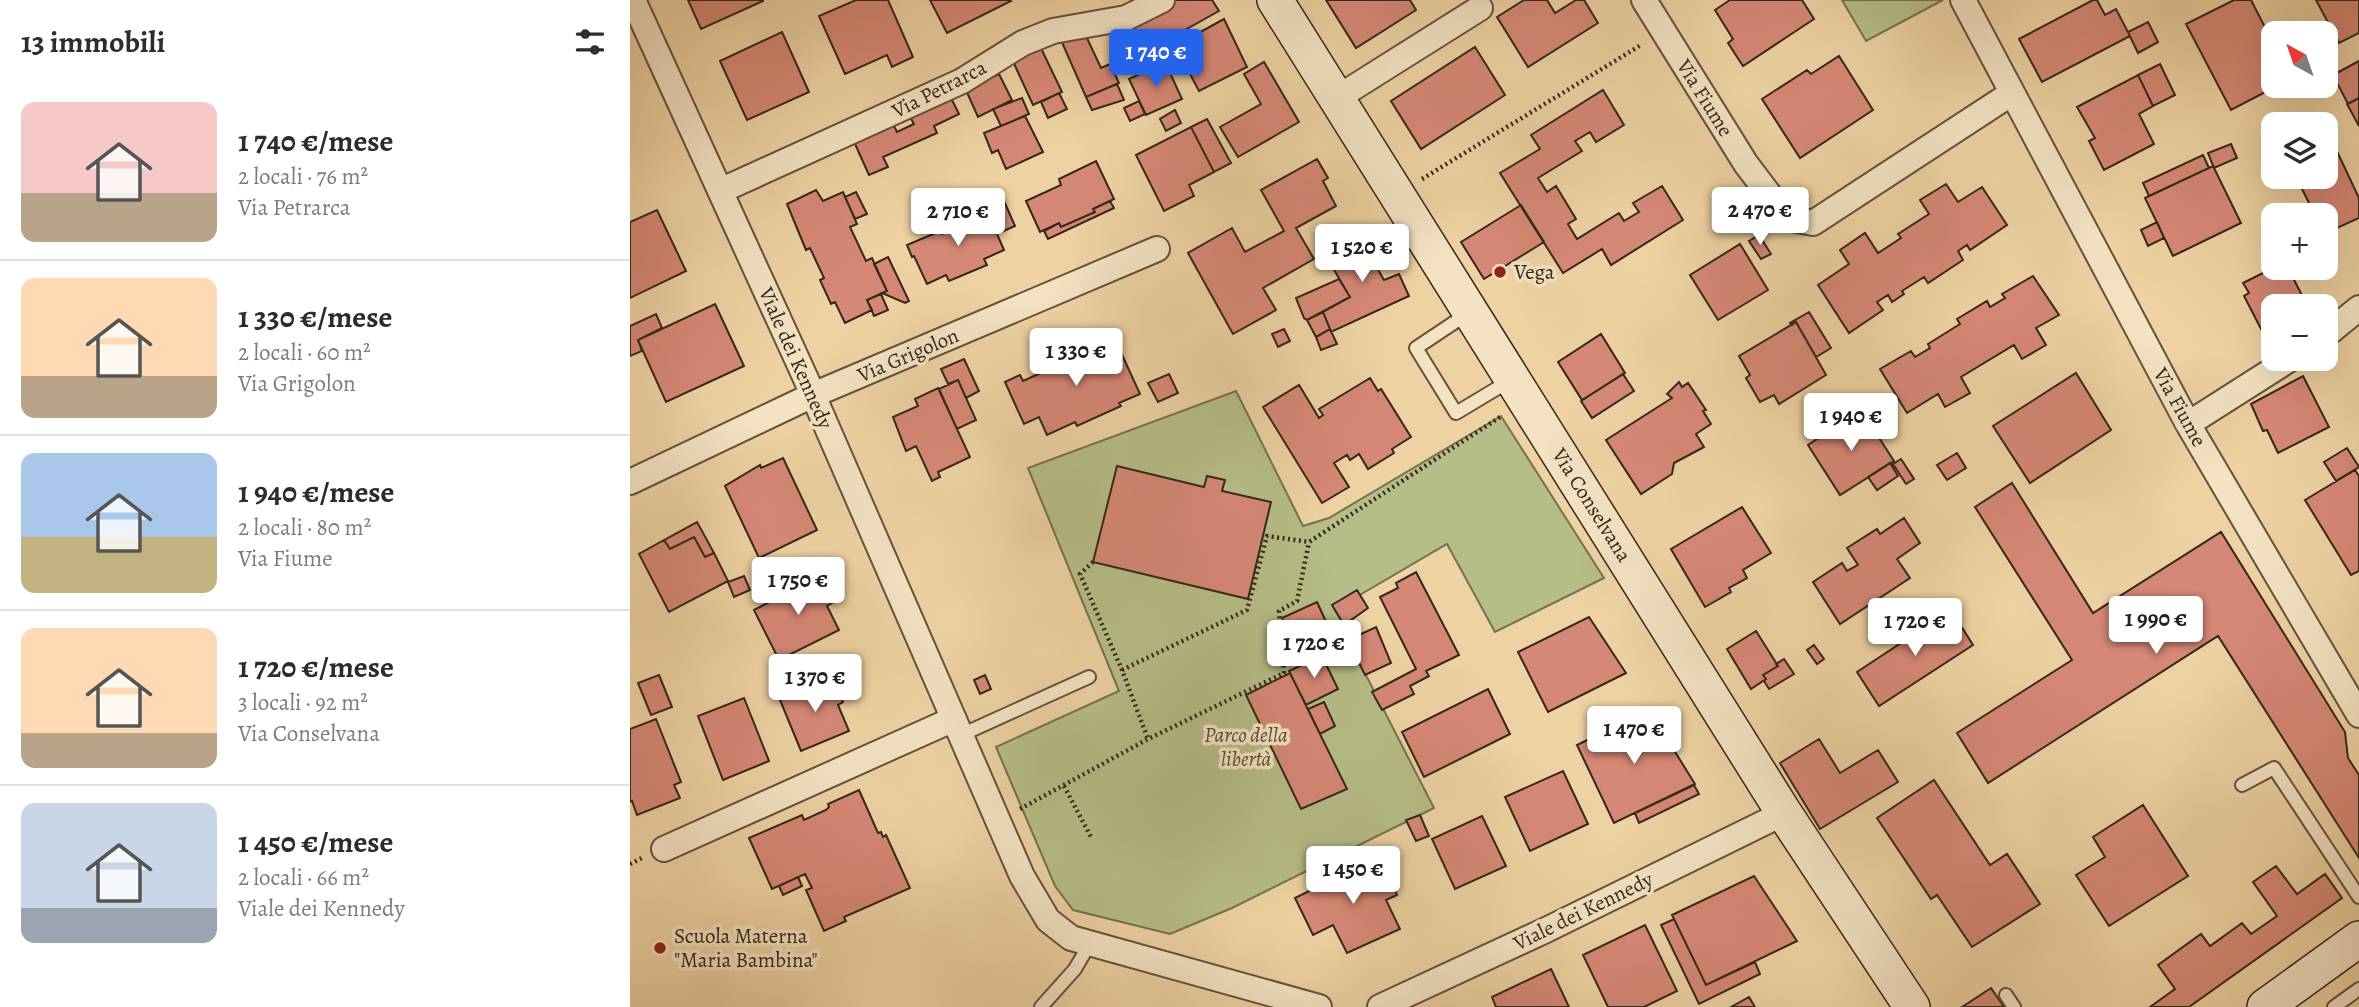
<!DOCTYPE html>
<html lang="it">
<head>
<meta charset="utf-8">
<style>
  :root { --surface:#fff; --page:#f2f2f3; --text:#2b2b33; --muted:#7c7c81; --line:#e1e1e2; --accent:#2563eb }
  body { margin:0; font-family:Alegreya,serif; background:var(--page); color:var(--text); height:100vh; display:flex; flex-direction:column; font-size:26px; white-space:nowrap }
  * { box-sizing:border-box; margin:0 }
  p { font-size:23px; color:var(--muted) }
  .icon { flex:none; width:38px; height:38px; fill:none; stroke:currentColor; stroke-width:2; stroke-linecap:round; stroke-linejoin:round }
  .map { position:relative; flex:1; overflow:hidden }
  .drawer { display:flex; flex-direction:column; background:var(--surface); width:630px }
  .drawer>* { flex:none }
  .needle { width:46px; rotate:320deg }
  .controls { position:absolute; left:1631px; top:21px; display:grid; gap:14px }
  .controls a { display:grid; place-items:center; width:77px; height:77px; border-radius:14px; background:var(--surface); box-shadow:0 7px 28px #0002; font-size:35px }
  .price { position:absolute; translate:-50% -60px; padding:0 16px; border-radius:7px; background:#fff; color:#222; font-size:23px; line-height:46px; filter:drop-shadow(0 2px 4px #0008) }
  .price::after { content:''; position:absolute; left:50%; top:42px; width:21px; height:16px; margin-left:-10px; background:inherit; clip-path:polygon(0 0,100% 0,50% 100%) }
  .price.active { background:var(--accent); color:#fff }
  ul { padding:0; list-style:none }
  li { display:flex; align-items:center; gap:21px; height:175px; padding:0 21px }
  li+li { border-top:2px solid var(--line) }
  li span { display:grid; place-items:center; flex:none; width:196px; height:140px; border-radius:14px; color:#555 }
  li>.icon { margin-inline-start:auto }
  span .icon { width:84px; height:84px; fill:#fffc; stroke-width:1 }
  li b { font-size:30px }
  h2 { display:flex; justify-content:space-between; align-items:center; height:84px; padding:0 21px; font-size:30px }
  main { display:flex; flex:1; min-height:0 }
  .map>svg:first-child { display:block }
</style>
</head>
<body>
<main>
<section class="drawer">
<h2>13 immobili<svg class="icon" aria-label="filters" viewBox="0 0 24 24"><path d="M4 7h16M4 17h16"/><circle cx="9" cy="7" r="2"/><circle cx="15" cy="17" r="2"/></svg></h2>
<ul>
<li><span style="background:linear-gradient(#f6c9c9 65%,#b9a48a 0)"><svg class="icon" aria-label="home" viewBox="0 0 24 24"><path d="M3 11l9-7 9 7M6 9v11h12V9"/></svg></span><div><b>1 740 €/mese</b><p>2 locali · 76 m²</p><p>Via Petrarca</p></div></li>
<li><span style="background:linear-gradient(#ffd9b3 70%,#b9a48a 0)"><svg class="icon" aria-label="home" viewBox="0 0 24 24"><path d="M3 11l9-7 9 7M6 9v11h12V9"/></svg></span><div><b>1 330 €/mese</b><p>2 locali · 60 m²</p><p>Via Grigolon</p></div></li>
<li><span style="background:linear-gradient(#a9c7e8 60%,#c2b280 0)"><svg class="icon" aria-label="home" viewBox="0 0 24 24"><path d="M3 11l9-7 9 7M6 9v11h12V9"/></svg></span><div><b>1 940 €/mese</b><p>2 locali · 80 m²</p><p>Via Fiume</p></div></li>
<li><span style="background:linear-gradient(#ffd9b3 75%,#b9a48a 0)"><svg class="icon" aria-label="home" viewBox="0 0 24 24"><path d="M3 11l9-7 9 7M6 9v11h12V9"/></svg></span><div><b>1 720 €/mese</b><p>3 locali · 92 m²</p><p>Via Conselvana</p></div></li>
<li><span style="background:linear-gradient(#c9d6e8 75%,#9aa5b1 0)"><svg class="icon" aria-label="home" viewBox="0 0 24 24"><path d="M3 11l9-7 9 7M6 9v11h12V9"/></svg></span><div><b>1 450 €/mese</b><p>2 locali · 66 m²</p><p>Viale dei Kennedy</p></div></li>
</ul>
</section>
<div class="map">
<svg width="1729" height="1007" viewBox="0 0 1729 1007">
  <rect width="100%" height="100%" fill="#eed2a2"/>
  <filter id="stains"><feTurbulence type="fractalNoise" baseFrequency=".00286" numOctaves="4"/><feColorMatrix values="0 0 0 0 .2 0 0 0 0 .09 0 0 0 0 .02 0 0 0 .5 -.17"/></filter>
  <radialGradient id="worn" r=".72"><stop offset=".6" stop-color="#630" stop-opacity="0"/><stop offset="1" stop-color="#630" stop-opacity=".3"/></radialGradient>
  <path fill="#b6bd86" stroke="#747250" stroke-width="2" d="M 1212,0 L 1313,0 L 1236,41 Z
    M 606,391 L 673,526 L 699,518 L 871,416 L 974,578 L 865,632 L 817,544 L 723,599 L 722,648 L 804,808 L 602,908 L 540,934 L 443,910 L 425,886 L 366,747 L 489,691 L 398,468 Z"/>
  <path fill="#d68876" stroke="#33271b" stroke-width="2" d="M 58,0 L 133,0 L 133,1 L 71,29 Z
    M 226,0 L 258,0 L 283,57 L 262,67 L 257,55 L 215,74 L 189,16 Z
    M 300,0 L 380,0 L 381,1 L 317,33 Z
    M 537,0 L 582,0 L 589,11 L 501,60 L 483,29 Z
    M 696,0 L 780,0 L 786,10 L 726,48 Z
    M 894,0 L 917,0 L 925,13 L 946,0 L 954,0 L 968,23 L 898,67 L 867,17 Z
    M 1100,0 L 1172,0 L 1184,19 L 1113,66 L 1098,43 L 1103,39 L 1085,10 Z
    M 1463,0 L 1467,0 L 1475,15 L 1486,9 L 1500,36 L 1412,82 L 1389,39 Z
    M 1604,0 L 1621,0 L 1643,43 L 1643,86 L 1647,86 L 1601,110 L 1556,24 Z
    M 1686,0 L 1729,0 L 1729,33 L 1709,43 Z
    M 594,19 L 617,67 L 569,91 L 545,46 Z
    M 1518,22 L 1528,42 L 1508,53 L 1498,32 Z
    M 152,32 L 179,92 L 117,120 L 90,61 Z
    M 456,36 L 471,68 L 480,64 L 489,83 L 456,97 L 430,38 Z
    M 409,44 L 432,92 L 403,105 L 381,57 Z
    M 845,47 L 875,95 L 791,149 L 761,101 Z
    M 1209,56 L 1243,110 L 1170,158 L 1132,99 L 1177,70 L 1181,74 Z
    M 1729,61 L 1729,98 L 1718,104 L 1703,75 Z
    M 535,62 L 552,99 L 516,115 L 499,79 Z
    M 634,62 L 669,122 L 608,157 L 590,127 L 631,104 L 614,74 Z
    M 1530,64 L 1545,95 L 1523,106 L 1508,75 Z
    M 369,74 L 382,100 L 348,117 L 334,86 L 357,75 L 358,79 Z
    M 1508,75 L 1523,106 L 1509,114 L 1524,144 L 1474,170 L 1459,141 L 1465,138 L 1447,107 Z
    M 487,84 L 494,100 L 462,110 L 456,97 Z
    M 973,90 L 994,125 L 966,142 L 960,132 L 945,141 L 952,151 L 908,178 L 917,192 L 926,186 L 946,219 L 938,224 L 947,239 L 989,213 L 994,221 L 1009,212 L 1003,203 L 1032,186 L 1053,220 L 981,265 L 972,249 L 933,273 L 870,173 L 910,149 L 901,135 Z
    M 429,93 L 437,109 L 418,118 L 411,102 Z
    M 321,98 L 329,114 L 304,126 L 307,133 L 253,157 L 258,167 L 239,175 L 220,133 L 259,116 L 267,132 L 284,124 L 280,117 Z
    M 392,98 L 399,114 L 371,126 L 363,109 Z
    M 1729,98 L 1729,126 L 1717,104 Z
    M 509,101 L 515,114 L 500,121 L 494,108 Z
    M 545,110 L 551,123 L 536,131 L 530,119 Z
    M 395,116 L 413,152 L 376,169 L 368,150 L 362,153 L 354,133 Z
    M 577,119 L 601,163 L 584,172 L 561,127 Z
    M 561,127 L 584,172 L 559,185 L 564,196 L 534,211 L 506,155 Z
    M 1696,128 L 1729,198 L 1729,218 L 1696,233 L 1696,215 L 1685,215 L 1666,177 L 1696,177 Z
    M 1601,144 L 1607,158 L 1584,168 L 1578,153 Z
    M 1573,155 L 1579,168 L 1519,196 L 1513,183 Z
    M 687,159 L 698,178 L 693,181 L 706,206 L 666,228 L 684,259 L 633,288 L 646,310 L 603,334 L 558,253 L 602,228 L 615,252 L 654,231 L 631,190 Z
    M 466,161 L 484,199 L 463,209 L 465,212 L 431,227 L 429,223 L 410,232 L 396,201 L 431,185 L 429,179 Z
    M 1583,166 L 1611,223 L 1543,256 L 1515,198 Z
    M 1316,184 L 1328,202 L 1352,187 L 1377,225 L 1340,250 L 1337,245 L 1328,251 L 1333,260 L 1298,283 L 1294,277 L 1272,291 L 1274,294 L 1262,302 L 1258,295 L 1247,302 L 1253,310 L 1219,333 L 1188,285 L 1219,264 L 1210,250 L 1235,233 L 1248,253 L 1271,238 L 1268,234 L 1299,214 L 1290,200 Z
    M 186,190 L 193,201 L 213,192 L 227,224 L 220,227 L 236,261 L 242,258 L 257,291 L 237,300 L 242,310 L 215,323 L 205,302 L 201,304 L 190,280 L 194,278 L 180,248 L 176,250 L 157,204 Z
    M 226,192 L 237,214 L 225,219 L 215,197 Z
    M 374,201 L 385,226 L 367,234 L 358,208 Z
    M 480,201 L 484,208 L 418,239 L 414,231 L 429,223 L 431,227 L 465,212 L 463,209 Z
    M 891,205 L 914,242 L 854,279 L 831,242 Z
    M 358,208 L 363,219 L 361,220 L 374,250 L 354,259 L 357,265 L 319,281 L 316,275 L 297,284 L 284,256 L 282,257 L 277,245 L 310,231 L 312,234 L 325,228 L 324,223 Z
    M 27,210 L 56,271 L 0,298 L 0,222 Z
    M 1527,222 L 1534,238 L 1518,246 L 1511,230 Z
    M 735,230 L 746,250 L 739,254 L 754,280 L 769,274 L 779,296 L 701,332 L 693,312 L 720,297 L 703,268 L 716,259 L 707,246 Z
    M 1129,235 L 1141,254 L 1131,259 L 1119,241 Z
    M 1110,244 L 1138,290 L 1088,320 L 1060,275 Z
    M 258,257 L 279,301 L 275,303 L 252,293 L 257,291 L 244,264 Z
    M 1643,268 L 1658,268 L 1677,305 L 1643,306 L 1643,323 L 1631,329 L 1614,296 L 1619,293 L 1613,283 Z
    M 1403,276 L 1429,315 L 1406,328 L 1416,345 L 1392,359 L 1384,345 L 1331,377 L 1340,393 L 1315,407 L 1308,394 L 1277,413 L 1250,369 L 1281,351 L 1285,357 L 1300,348 L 1298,344 L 1330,324 L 1327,319 L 1357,301 L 1360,307 L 1375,298 L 1372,294 Z
    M 709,279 L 720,297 L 677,320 L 674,318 L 666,298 Z
    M 251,294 L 258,310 L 244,316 L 237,300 Z
    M 85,304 L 114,366 L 36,402 L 8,340 Z
    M 693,312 L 700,329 L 686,337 L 677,320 Z
    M 1179,312 L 1201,348 L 1186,357 L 1166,322 L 1162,325 L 1160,323 Z
    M 26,314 L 32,328 L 8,340 L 12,351 L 0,356 L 0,326 Z
    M 1166,322 L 1196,375 L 1149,404 L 1144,395 L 1130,402 L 1116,378 L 1120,375 L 1109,356 Z
    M 654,329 L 660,341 L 648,347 L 642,334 Z
    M 700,329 L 707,344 L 691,350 L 686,337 Z
    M 971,334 L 995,373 L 952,400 L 928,362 Z
    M 483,335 L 510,394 L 489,403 L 491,406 L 447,426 L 445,422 L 417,435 L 409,417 L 394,424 L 375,382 L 390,375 L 393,381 L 431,364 L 430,360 Z
    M 334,359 L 349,391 L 336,398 L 328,380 L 318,384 L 311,369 Z
    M 1446,373 L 1481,430 L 1400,483 L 1363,426 Z
    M 539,374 L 548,393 L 528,402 L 518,383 Z
    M 993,374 L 1004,391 L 962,418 L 951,401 Z
    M 1673,376 L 1699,427 L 1648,453 L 1637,430 L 1633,431 L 1621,404 Z
    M 740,378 L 748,391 L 751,389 L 781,437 L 762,449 L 764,453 L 738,469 L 729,454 L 720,460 L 717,455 L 704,463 L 719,487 L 692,503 L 633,407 L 669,385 L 689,418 L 693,415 L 689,409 Z
    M 328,380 L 346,420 L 327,429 L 309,389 Z
    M 1049,382 L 1052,387 L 1058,383 L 1076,410 L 1073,411 L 1081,424 L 1066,434 L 1074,447 L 1044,463 L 1042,474 L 1011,494 L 976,440 L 1042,398 L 1037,394 Z
    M 308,388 L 340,457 L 308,472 L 310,477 L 302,481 L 286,446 L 276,451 L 263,417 L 288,406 L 285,399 Z
    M 1204,407 L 1214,422 L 1188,438 L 1179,423 Z
    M 1231,410 L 1264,461 L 1210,495 L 1178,445 Z
    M 1717,448 L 1729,467 L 1706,481 L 1694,462 Z
    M 1327,453 L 1336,468 L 1317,480 L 1307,465 Z
    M 153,458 L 187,530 L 129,558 L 95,486 L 130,465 L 131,468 Z
    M 1271,459 L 1284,479 L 1276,484 L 1263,464 Z
    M 1260,463 L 1268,476 L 1247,490 L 1238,477 Z
    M 487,466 L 574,487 L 577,476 L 595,480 L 592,491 L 641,502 L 618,599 L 463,562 Z
    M 1725,470 L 1729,476 L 1729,571 L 1721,575 L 1675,500 Z
    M 1382,483 L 1463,613 L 1591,532 L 1715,732 L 1718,758 L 1729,775 L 1729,858 L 1588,636 L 1358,783 L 1327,733 L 1442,660 L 1345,507 Z
    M 1112,507 L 1141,553 L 1113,570 L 1117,578 L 1099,588 L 1101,592 L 1075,607 L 1041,549 Z
    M 1274,518 L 1290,543 L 1267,559 L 1280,578 L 1210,624 L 1183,582 L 1212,563 L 1217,571 L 1228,565 L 1217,548 L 1247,529 L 1250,534 Z
    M 67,522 L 84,553 L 75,557 L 64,537 L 40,549 L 34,540 Z
    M 64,537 L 75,557 L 84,553 L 98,581 L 39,612 L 9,554 L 34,540 L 40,549 Z
    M 786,572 L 829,655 L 796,671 L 799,676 L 780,686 L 784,694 L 752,710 L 742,692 L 786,669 L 750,597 L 768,588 L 766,583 Z
    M 186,573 L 202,603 L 197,606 L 209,630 L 149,660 L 124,610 L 153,595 L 151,591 Z
    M 114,576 L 120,590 L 104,597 L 98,582 Z
    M 727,590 L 738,608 L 714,625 L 702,605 Z
    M 687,602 L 707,646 L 672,661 L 652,618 Z
    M 1321,610 L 1343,645 L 1249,706 L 1227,672 Z
    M 959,617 L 996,673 L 918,712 L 888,652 Z
    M 746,627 L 761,663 L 735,675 L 718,640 Z
    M 1126,631 L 1148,666 L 1133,675 L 1136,679 L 1121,689 L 1097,649 Z
    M 1184,645 L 1194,659 L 1187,664 L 1177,650 Z
    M 692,656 L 708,689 L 676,705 L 659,671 Z
    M 1154,659 L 1164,674 L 1139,689 L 1134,681 L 1136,679 L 1133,675 L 1148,666 L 1146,664 Z
    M 660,673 L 717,789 L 671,809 L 616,695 Z
    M 29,675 L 42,707 L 21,715 L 8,683 Z
    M 355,675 L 361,689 L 350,694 L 344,680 Z
    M 202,678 L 213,702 L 208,705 L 219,731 L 171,751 L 150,700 Z
    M 858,689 L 880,734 L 794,777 L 772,732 Z
    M 114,698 L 139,761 L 93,780 L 68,716 Z
    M 694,702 L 705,726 L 690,734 L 678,709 Z
    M 1019,710 L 1065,784 L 984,823 L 947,745 Z
    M 26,719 L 51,782 L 44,785 L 50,798 L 7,815 L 2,801 L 0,802 L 0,729 Z
    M 1189,739 L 1210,773 L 1248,750 L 1268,782 L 1190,829 L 1150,763 Z
    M 933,771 L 958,824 L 900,851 L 875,797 Z
    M 1304,780 L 1360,865 L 1377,854 L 1410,904 L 1342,947 L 1307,895 L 1301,899 L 1247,818 Z
    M 1064,785 L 1069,794 L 1009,823 L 1005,813 Z
    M 229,790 L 248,833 L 251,832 L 253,837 L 256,835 L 280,888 L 214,917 L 216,921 L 194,931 L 176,890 L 182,888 L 175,874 L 142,889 L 119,838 L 172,815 L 174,820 L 196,810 L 199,807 L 198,804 Z
    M 1513,805 L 1558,876 L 1479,926 L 1446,875 L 1475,857 L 1463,837 Z
    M 790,815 L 799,836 L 786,841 L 776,820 Z
    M 852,816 L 876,866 L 825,889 L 802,839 Z
    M 750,856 L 767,895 L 756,900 L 770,929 L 717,953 L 703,925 L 683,935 L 665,898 Z
    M 1646,866 L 1667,894 L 1695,874 L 1712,898 L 1559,1007 L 1520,1007 L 1545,989 L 1528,965 L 1571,934 L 1580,946 L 1612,923 L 1621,934 L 1647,916 L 1623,882 Z
    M 1124,876 L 1167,941 L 1076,985 L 1042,915 Z
    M 168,877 L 172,886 L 153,895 L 149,886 Z
    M 1044,919 L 1076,985 L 1125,962 L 1130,974 L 1069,1004 L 1031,925 Z
    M 1015,925 L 1047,991 L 1014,1007 L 978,1007 L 953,955 Z
    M 921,969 L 939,1007 L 866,1007 L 862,997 Z
    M 1361,988 L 1374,1007 L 1332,1007 Z
    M 1119,997 L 1125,1007 L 1101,1007 Z"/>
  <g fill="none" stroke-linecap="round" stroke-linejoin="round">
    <g stroke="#62523d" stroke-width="16">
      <path id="service" d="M 837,314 L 786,348 L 826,413 L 881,380
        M 331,735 L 459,677
        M 1612,785 L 1644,768 L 1729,897
        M 1376,995 L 1384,1007
        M 411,1007 L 445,969 L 460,943
        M 1704,1007 L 1729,989"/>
    </g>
    <g stroke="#62523d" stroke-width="28">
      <path id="minor" d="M 3,0 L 176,379 L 392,876 L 418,920 L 441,938 L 689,1007
        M 1014,0 L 1116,164 L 1157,218 L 1183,223 L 1382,93
        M 1333,0 L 1558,424 L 1729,715
        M 707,98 L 850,8
        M 90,191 L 332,81 L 393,43 L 423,31 L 496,18 L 532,0
        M 1696,335 L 1729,308
        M 1558,424 L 1660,359
        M 0,482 L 183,395 L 527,249
        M 34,849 L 324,719
        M 750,1007 L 916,930 L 1154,813"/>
    </g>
    <g stroke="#33271b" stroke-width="38">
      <path id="secondary" d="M 645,0 L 1154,813 L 1282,1007
        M 1635,1007 L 1729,939"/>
    </g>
    <path stroke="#33271b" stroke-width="4.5" stroke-dasharray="2 3.5" stroke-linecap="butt" d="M 792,179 L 1011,45
      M 463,562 L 450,574 L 492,670 L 518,739
      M 492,670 L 617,610 L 637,536 L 679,542 L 870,417
      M 434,786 L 461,837
      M 390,809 L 518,739 L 654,673 L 649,611 L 667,601 L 679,542
      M 0,864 L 12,858"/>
    <use href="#service" stroke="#f4e2c3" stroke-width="12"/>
    <use href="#minor" stroke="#f4e2c3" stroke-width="24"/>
    <use href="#secondary" stroke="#f4e2c3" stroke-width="35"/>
  </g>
  <g fill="#8f2418" stroke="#f4e2c3" stroke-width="2.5">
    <circle cx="870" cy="272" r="7"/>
    <circle cx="30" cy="948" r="7"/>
  </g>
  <g text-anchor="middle" stroke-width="7" stroke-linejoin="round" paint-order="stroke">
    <g font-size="21" fill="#33271b" stroke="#f4e2c3">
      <text transform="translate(309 89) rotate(-27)" y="7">Via Petrarca</text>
      <text transform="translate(1075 98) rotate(58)" y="7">Via Fiume</text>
      <text transform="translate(278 355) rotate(-23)" y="7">Via Grigolon</text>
      <text transform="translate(166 358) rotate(66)" y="7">Viale dei Kennedy</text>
      <text transform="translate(1550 407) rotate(61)" y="7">Via Fiume</text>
      <text transform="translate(962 505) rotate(58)" y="7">Via Conselvana</text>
      <text transform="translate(953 911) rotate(-26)" y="7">Viale dei Kennedy</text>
    </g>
    <g font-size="21" fill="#33271b" stroke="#f4e2c3" text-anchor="start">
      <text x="884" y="279">Vega</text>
      <text x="44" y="943">Scuola Materna<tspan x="44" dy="24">"Maria Bambina"</tspan></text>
    </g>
    <g font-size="21" font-style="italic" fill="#544c36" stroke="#f4e2c3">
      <text x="616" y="742">Parco della<tspan x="616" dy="24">libertà</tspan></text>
    </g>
  </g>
  <rect width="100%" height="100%" filter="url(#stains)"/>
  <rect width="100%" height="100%" fill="url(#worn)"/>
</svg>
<div class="controls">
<a><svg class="needle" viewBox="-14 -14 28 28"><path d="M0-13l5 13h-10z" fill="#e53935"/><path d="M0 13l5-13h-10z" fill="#7c7c81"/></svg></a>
<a><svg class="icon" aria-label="layers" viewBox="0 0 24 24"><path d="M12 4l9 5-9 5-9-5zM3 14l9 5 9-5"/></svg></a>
<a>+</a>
<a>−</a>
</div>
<b class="price active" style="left:526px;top:89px">1 740 €</b>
<b class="price" style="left:1130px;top:247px">2 470 €</b>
<b class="price" style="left:328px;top:248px">2 710 €</b>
<b class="price" style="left:732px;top:284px">1 520 €</b>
<b class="price" style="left:446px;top:388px">1 330 €</b>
<b class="price" style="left:1221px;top:453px">1 940 €</b>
<b class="price" style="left:168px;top:617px">1 750 €</b>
<b class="price" style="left:1526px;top:656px">1 990 €</b>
<b class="price" style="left:1285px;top:658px">1 720 €</b>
<b class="price" style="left:684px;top:680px">1 720 €</b>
<b class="price" style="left:185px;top:714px">1 370 €</b>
<b class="price" style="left:1004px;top:766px">1 470 €</b>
<b class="price" style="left:723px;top:906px">1 450 €</b>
</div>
</main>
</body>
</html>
